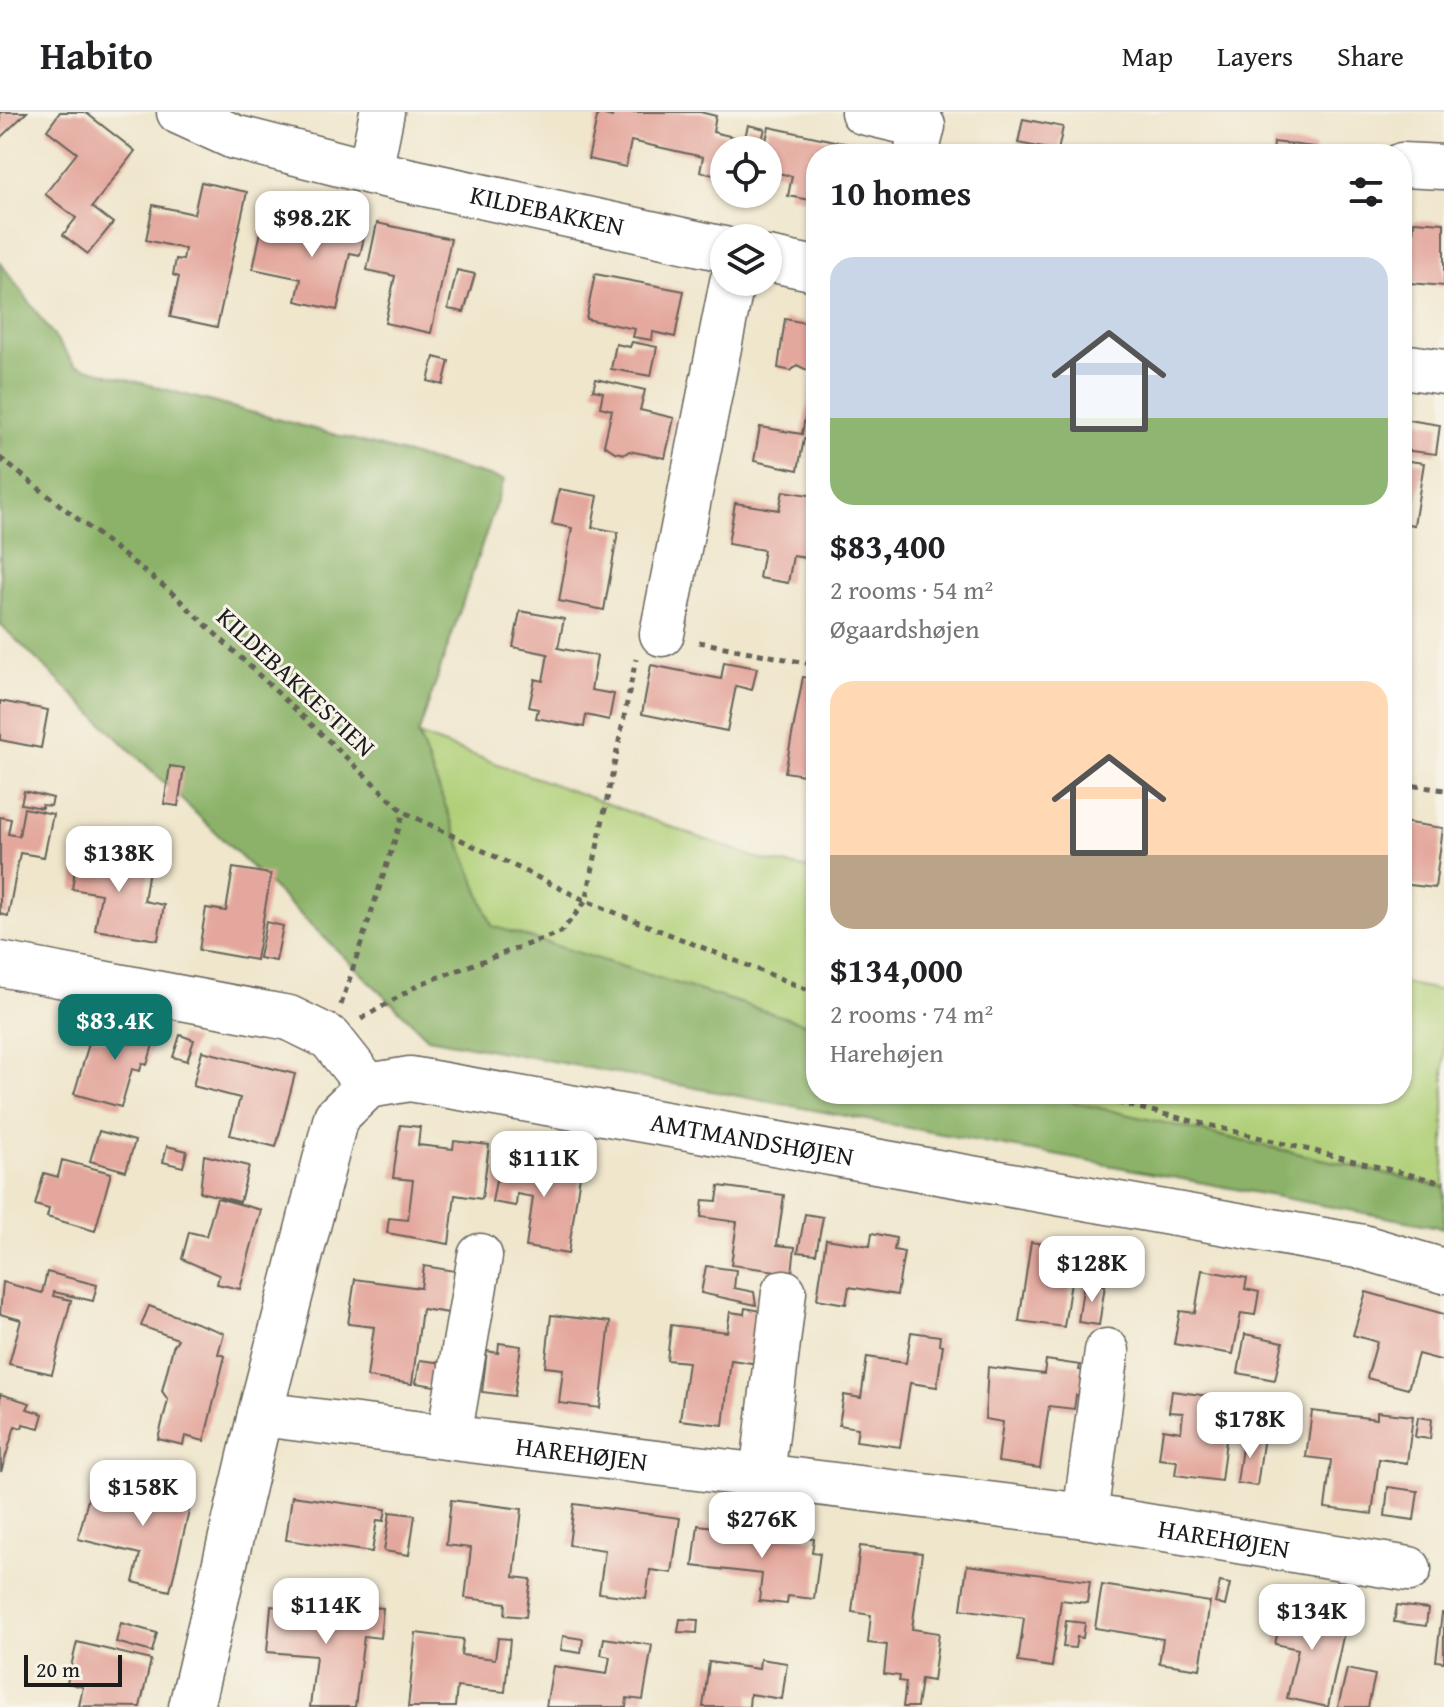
<!DOCTYPE html>
<html lang="en">
<head>
<meta charset="utf-8">
<style>
  :root { --surface:#fff; --page:#f6f6f6; --text:#202124; --muted:#757577; --line:#e0e0e0; --accent:#0f766e }
  body { margin:0; font-family:"Gentium Book Plus",serif; background:var(--page); color:var(--text); height:100vh; display:flex; flex-direction:column; font-size:30px; white-space:nowrap }
  * { box-sizing:border-box; margin:0 }
  p { font-size:26px; color:var(--muted) }
  .icon { flex:none; width:44px; height:44px; fill:none; stroke:currentColor; stroke-width:2; stroke-linecap:round; stroke-linejoin:round }
  .map { position:relative; flex:1; overflow:hidden }
  .sheet { position:absolute; left:806px; top:32px; width:606px; height:960px; display:flex; flex-direction:column; background:var(--surface); border-radius:32px; box-shadow:0 2px 6px #0004 }
  .sheet>* { flex:none }
  .fabs { position:absolute; left:710px; top:24px; display:grid; gap:16px }
  .fabs a { display:grid; place-items:center; width:72px; height:72px; border-radius:50%; background:var(--surface); box-shadow:0 2px 6px #0004; font-size:40px }
  .scale { position:absolute; left:24px; bottom:20px; width:98px; box-sizing:border-box; padding-left:8px; border:4px solid #1c1c1c; border-top:0; font-size:22px; line-height:28px; white-space:nowrap; color:#1c1c1c; -webkit-text-stroke:6px #f7f3e8; paint-order:stroke }
  .price { position:absolute; translate:-50% -68px; padding:0 18px; border-radius:16px; background:#fff; color:#222; font-size:26px; line-height:52px; filter:drop-shadow(0 2px 4px #0008) }
  .price::after { content:''; position:absolute; left:50%; top:48px; width:24px; height:18px; margin-left:-12px; background:inherit; clip-path:polygon(0 0,100% 0,50% 100%) }
  .price.on { background:var(--accent); color:#fff }
  ul { padding:0; list-style:none }
  li { display:grid; align-content:center; gap:16px; height:424px; padding:0 24px }
  li span { display:grid; place-items:center; height:248px; border-radius:24px; color:#555 }
  li>.icon { margin-inline-start:auto }
  span .icon { width:144px; height:144px; fill:#fffc; stroke-width:1 }
  li b { font-size:34px }
  h2 { display:flex; justify-content:space-between; align-items:center; height:96px; padding:0 24px; font-size:34px }
  header { display:flex; align-items:center; gap:48px; box-sizing:border-box; height:112px; padding:0 40px; background:var(--surface); border-bottom:2px solid var(--line) }
  header strong { font-size:38px }
  nav { display:flex; gap:44px; margin-inline-start:auto; font-size:28px }
  .map>svg:first-child { display:block }
</style>
</head>
<body>
<header>
<strong>Habito</strong>
<nav><a>Map</a><a>Layers</a><a>Share</a></nav>
</header>
<div class="map">
<svg width="1444" height="1595" viewBox="0 0 1444 1595">
  <rect width="100%" height="100%" fill="#f7f3e8"/>
  <filter id="ink" filterUnits="userSpaceOnUse"><feTurbulence type="fractalNoise" baseFrequency=".0125" numOctaves="2"/><feDisplacementMap in="SourceGraphic" scale="16" xChannelSelector="R" yChannelSelector="G"/><feConvolveMatrix kernelMatrix="1 2 1 2 8 2 1 2 1" color-interpolation-filters="sRGB"/></filter>
  <filter id="wash" filterUnits="userSpaceOnUse"><feTurbulence type="fractalNoise" baseFrequency=".006" numOctaves="4" result="noise"/><feDisplacementMap in="SourceGraphic" scale="32" xChannelSelector="R" yChannelSelector="G"/><feGaussianBlur stdDeviation="1.8" result="paint"/><feColorMatrix in="noise" values="0 0 0 0 0 0 0 0 0 0 0 0 0 0 0 0 0 1.4 0 .05"/><feComposite in="paint" operator="in"/></filter>
  <g filter="url(#wash)">
    <rect width="100%" height="100%" fill="#efe6cc"/>
    <path fill="#afcf76" stroke="#667649" stroke-width="2" d="M 418,623 L 762,748 L 816,758 L 816,915 L 492,814 Z
      M 1402,871 L 1444,879 L 1444,1075 L 1038,982 L 1402,982 Z"/>
    <path fill="#8bb267" stroke="#546742" stroke-width="2" d="M 0,150 L 75,253 L 504,368 L 418,623 L 492,814 L 816,915 L 816,982 L 1038,982 L 1444,1075 L 1444,1116 L 428,926 L 0,512 Z"/>
    <g id="blocks">
      <path fill="#e4a79d" d="M 0,0 L 27,0 L 0,26 Z
        M 60,0 L 85,0 L 135,39 L 92,95 L 113,111 L 88,142 L 63,123 L 76,106 L 45,82 L 77,41 L 47,18 Z
        M 613,0 L 700,0 L 716,4 L 713,20 L 742,27 L 740,38 L 724,38 L 724,65 L 700,60 L 703,45 L 631,29 L 626,55 L 588,47 L 598,1 L 612,5 Z
        M 1023,7 L 1063,15 L 1058,39 L 1018,31 Z
        M 748,13 L 765,17 L 759,38 L 742,38 Z
        M 769,15 L 877,38 L 877,42 L 816,42 L 816,89 L 788,84 L 792,64 L 768,59 L 768,38 L 764,38 Z
        M 1274,30 L 1315,35 L 1314,42 L 1273,42 Z
        M 201,70 L 247,80 L 217,215 L 170,205 L 179,165 L 173,163 L 176,147 L 183,148 L 185,137 L 146,128 L 153,93 L 194,102 Z
        M 334,104 L 367,112 L 360,143 L 350,141 L 337,198 L 296,189 L 301,167 L 253,157 L 262,114 L 329,128 Z
        M 1414,109 L 1444,111 L 1444,174 L 1410,171 Z
        M 377,111 L 451,127 L 431,221 L 385,211 L 395,164 L 367,158 Z
        M 457,158 L 475,162 L 464,200 L 448,197 Z
        M 595,162 L 684,179 L 675,225 L 653,220 L 652,228 L 633,225 L 635,217 L 586,207 Z
        M 785,207 L 816,213 L 816,329 L 804,327 L 798,358 L 754,349 L 760,315 L 802,322 L 813,261 L 797,253 L 791,259 L 778,256 Z
        M 632,230 L 657,235 L 651,264 L 611,257 L 616,232 L 630,235 Z
        M 434,245 L 449,249 L 443,273 L 428,269 Z
        M 596,267 L 645,278 L 640,298 L 674,306 L 665,346 L 629,339 L 625,342 L 615,340 L 604,333 L 612,298 L 600,295 L 603,280 L 593,278 Z
        M 1402,307 L 1440,313 L 1436,342 L 1402,338 Z
        M 1402,348 L 1424,351 L 1414,413 L 1402,411 Z
        M 559,377 L 598,384 L 592,415 L 618,420 L 604,498 L 559,489 L 572,416 L 552,412 Z
        M 783,379 L 816,384 L 812,447 L 793,444 L 788,471 L 759,466 L 764,438 L 728,432 L 735,391 L 779,398 Z
        M 520,499 L 564,507 L 558,536 L 597,544 L 591,578 L 614,582 L 609,608 L 586,603 L 584,615 L 536,606 L 538,597 L 529,595 L 535,567 L 543,569 L 548,542 L 513,535 Z
        M 724,550 L 757,556 L 752,578 L 736,574 L 727,619 L 642,602 L 651,553 L 721,567 Z
        M 803,565 L 816,567 L 816,665 L 785,660 Z
        M 0,589 L 48,598 L 41,636 L 0,628 Z
        M 170,654 L 184,656 L 178,694 L 164,692 Z
        M 24,679 L 53,686 L 51,694 L 42,693 L 42,696 L 21,692 Z
        M 24,696 L 53,702 L 44,745 L 20,741 L 8,804 L 0,802 L 0,705 L 11,707 L 8,722 L 19,724 Z
        M 1402,710 L 1443,716 L 1435,776 L 1402,772 Z
        M 78,738 L 150,751 L 144,789 L 164,793 L 158,828 L 95,818 L 101,782 L 72,777 Z
        M 233,756 L 271,762 L 256,848 L 199,838 L 206,796 L 226,799 Z
        M 266,810 L 283,814 L 276,849 L 259,846 Z
        M 120,905 L 158,916 L 147,953 L 142,951 L 140,959 L 132,957 L 121,995 L 74,982 L 91,925 L 112,931 Z
        M 180,923 L 194,928 L 187,949 L 173,945 Z
        M 202,939 L 295,962 L 276,1035 L 230,1023 L 240,986 L 193,974 Z
        M 400,1013 L 420,1015 L 418,1033 L 453,1037 L 454,1029 L 489,1033 L 482,1087 L 455,1083 L 449,1132 L 387,1121 L 389,1106 L 408,1108 L 413,1068 L 393,1066 Z
        M 99,1019 L 135,1029 L 126,1059 L 90,1049 Z
        M 167,1034 L 187,1039 L 183,1055 L 163,1050 Z
        M 204,1043 L 249,1054 L 240,1090 L 200,1080 Z
        M 539,1043 L 582,1050 L 568,1142 L 526,1135 L 533,1085 L 517,1082 L 516,1094 L 492,1090 L 499,1052 L 537,1058 Z
        M 62,1048 L 111,1061 L 95,1119 L 47,1105 L 49,1097 L 35,1093 L 44,1061 L 58,1065 Z
        M 719,1074 L 784,1083 L 777,1133 L 795,1135 L 792,1161 L 731,1153 L 737,1110 L 701,1105 L 703,1088 L 717,1089 Z
        M 217,1086 L 261,1098 L 240,1177 L 217,1172 L 219,1163 L 182,1147 L 189,1120 L 206,1124 Z
        M 805,1102 L 823,1105 L 816,1142 L 798,1140 Z
        M 872,1121 L 896,1126 L 894,1138 L 904,1140 L 897,1183 L 849,1175 L 846,1192 L 817,1187 L 826,1127 L 870,1134 Z
        M 1031,1130 L 1076,1137 L 1064,1215 L 1019,1209 Z
        M 424,1154 L 455,1159 L 449,1201 L 422,1197 L 412,1272 L 367,1265 L 374,1215 L 348,1212 L 355,1167 L 421,1176 Z
        M 706,1154 L 736,1158 L 734,1176 L 754,1180 L 756,1193 L 701,1181 Z
        M 1202,1158 L 1247,1166 L 1245,1177 L 1259,1180 L 1255,1203 L 1241,1201 L 1233,1242 L 1174,1232 L 1180,1199 L 1195,1201 Z
        M 47,1160 L 97,1173 L 93,1189 L 54,1180 L 53,1184 L 71,1188 L 52,1262 L 9,1252 L 21,1208 L 0,1202 L 3,1170 L 42,1181 Z
        M 1084,1170 L 1105,1173 L 1099,1213 L 1078,1210 Z
        M 1366,1180 L 1444,1202 L 1444,1249 L 1418,1242 L 1408,1277 L 1367,1266 L 1377,1230 L 1353,1223 Z
        M 149,1194 L 224,1221 L 218,1242 L 225,1244 L 204,1329 L 185,1324 L 183,1333 L 158,1327 L 168,1288 L 162,1279 L 173,1235 L 178,1227 L 141,1214 Z
        M 745,1196 L 762,1199 L 759,1252 L 731,1248 L 723,1313 L 680,1308 L 688,1250 L 667,1248 L 671,1213 L 727,1220 L 730,1200 L 744,1202 Z
        M 551,1203 L 610,1210 L 600,1296 L 559,1291 L 563,1257 L 545,1255 Z
        M 911,1220 L 940,1224 L 939,1233 L 943,1233 L 937,1275 L 910,1271 L 900,1335 L 856,1329 L 858,1316 L 839,1313 L 844,1283 L 861,1286 L 867,1245 L 906,1251 Z
        M 1245,1222 L 1283,1230 L 1275,1268 L 1238,1261 Z
        M 499,1231 L 521,1234 L 514,1284 L 482,1280 L 487,1239 L 498,1241 Z
        M 420,1248 L 451,1252 L 447,1276 L 416,1271 Z
        M 1046,1248 L 1080,1253 L 1079,1258 L 1090,1260 L 1086,1284 L 1076,1283 L 1074,1297 L 1049,1294 L 1040,1356 L 998,1350 L 1003,1310 L 985,1307 L 988,1255 L 1044,1262 Z
        M 1172,1279 L 1231,1287 L 1221,1369 L 1175,1363 L 1177,1349 L 1159,1347 L 1163,1317 L 1181,1320 L 1183,1301 L 1169,1300 Z
        M 0,1282 L 30,1291 L 27,1297 L 43,1302 L 39,1316 L 23,1312 L 22,1316 L 15,1314 L 1,1360 Z
        M 1312,1299 L 1377,1307 L 1377,1300 L 1413,1304 L 1407,1351 L 1379,1347 L 1372,1402 L 1325,1396 L 1331,1348 L 1306,1345 Z
        M 1418,1305 L 1432,1307 L 1430,1327 L 1415,1325 Z
        M 1244,1321 L 1264,1324 L 1257,1374 L 1237,1371 Z
        M 152,1363 L 195,1374 L 170,1479 L 133,1470 L 140,1442 L 78,1427 L 90,1379 L 145,1392 Z
        M 1388,1375 L 1418,1379 L 1414,1408 L 1385,1404 Z
        M 292,1384 L 386,1397 L 384,1409 L 377,1408 L 372,1440 L 286,1428 Z
        M 451,1388 L 522,1397 L 514,1465 L 531,1467 L 526,1505 L 505,1503 L 506,1491 L 465,1486 L 471,1436 L 446,1433 Z
        M 574,1392 L 680,1406 L 672,1461 L 650,1458 L 646,1487 L 599,1481 L 605,1438 L 569,1433 Z
        M 390,1400 L 415,1403 L 409,1443 L 384,1439 Z
        M 698,1413 L 814,1427 L 812,1440 L 820,1441 L 814,1487 L 788,1484 L 787,1492 L 759,1489 L 762,1462 L 693,1454 Z
        M 860,1434 L 922,1441 L 912,1517 L 939,1521 L 933,1569 L 921,1567 L 917,1595 L 903,1595 L 906,1570 L 899,1569 L 900,1564 L 884,1562 L 887,1533 L 868,1531 L 871,1503 L 852,1500 Z
        M 967,1453 L 1090,1469 L 1087,1491 L 1061,1488 L 1052,1555 L 1018,1550 L 1024,1506 L 961,1497 Z
        M 1220,1470 L 1230,1472 L 1225,1494 L 1215,1491 Z
        M 1102,1473 L 1210,1490 L 1200,1557 L 1159,1551 L 1163,1527 L 1095,1516 Z
        M 291,1489 L 328,1493 L 328,1501 L 356,1503 L 357,1494 L 383,1496 L 380,1526 L 364,1524 L 355,1595 L 310,1595 L 316,1544 L 267,1540 L 271,1494 L 290,1496 Z
        M 1284,1492 L 1347,1506 L 1328,1595 L 1287,1586 L 1298,1537 L 1275,1532 Z
        M 1397,1493 L 1428,1497 L 1426,1514 L 1394,1510 Z
        M 1442,1501 L 1444,1501 L 1444,1550 L 1436,1549 Z
        M 680,1507 L 698,1508 L 697,1521 L 678,1520 Z
        M 1066,1509 L 1085,1511 L 1083,1526 L 1077,1525 L 1075,1536 L 1063,1535 Z
        M 121,1511 L 157,1521 L 152,1540 L 116,1530 Z
        M 416,1521 L 463,1527 L 461,1543 L 495,1547 L 498,1526 L 510,1527 L 505,1580 L 457,1575 L 455,1595 L 408,1595 Z
        M 563,1524 L 583,1527 L 581,1541 L 561,1538 Z
        M 604,1526 L 652,1533 L 643,1588 L 627,1586 L 626,1595 L 546,1595 L 553,1554 L 607,1562 L 610,1545 L 601,1543 Z
        M 77,1530 L 151,1548 L 140,1595 L 79,1594 L 83,1575 L 67,1571 Z
        M 760,1547 L 787,1551 L 782,1587 L 750,1582 L 749,1595 L 703,1595 L 709,1550 L 759,1557 Z
        M 1347,1557 L 1375,1563 L 1368,1595 L 1338,1595 Z"/>
    </g>
  </g>
  <g filter="url(#ink)">
    <use href="#blocks" fill-opacity="0" stroke="#66635a" stroke-width="2"/>
    <g fill="none" stroke-linecap="round" stroke-linejoin="round">
      <g stroke="#66635a" stroke-width="47">
        <g id="minor">
          <path id="s1" d="M 179,0 L 234,25 L 370,60 L 724,137"/>
          <path d="M 863,0 L 923,14 L 916,42"/>
          <path d="M 1402,53 L 1444,55"/>
          <path d="M 370,60 L 382,0"/>
          <path d="M 768,147 L 816,157"/>
          <path d="M 1402,254 L 1444,260"/>
          <path d="M 662,522 L 732,170"/>
          <path d="M 0,852 L 289,906 L 330,926 L 368,974"/>
          <path id="s2" d="M 260,1302 L 1085,1404 L 1409,1457"/>
          <path d="M 449,1325 L 480,1144"/>
          <path d="M 762,1364 L 784,1180"/>
          <path d="M 1085,1404 L 1107,1239"/>
          <path id="s3" d="M 191,1595 L 260,1302 L 336,1005 L 368,974 L 410,967 L 1363,1135 L 1444,1159"/>
        </g>
      </g>
      <path stroke="#66635a" stroke-width="5" stroke-dasharray="6 6" stroke-linecap="butt" d="M 0,346 L 171,480 L 404,700 L 586,789 L 816,881
        M 699,530 L 816,553
        M 1402,672 L 1444,678
        M 341,893 L 404,700
        M 361,907 L 420,872 L 561,820 L 586,789 L 636,547
        M 1082,982 L 1444,1071"/>
      <use href="#minor" stroke="#fff" stroke-width="44"/>
    </g>
  </g>
  <g text-anchor="middle" stroke-width="6" stroke-linejoin="round" paint-order="stroke">
    <g font-size="26" fill="#1c1c1c" stroke="#f7f3e8">
      <text dy="9" stroke="none"><textPath href="#s1" startOffset="382">KILDEBAKKEN</textPath></text>
      <text transform="translate(296 570) rotate(43)" y="9">KILDEBAKKESTIEN</text>
      <text dy="9" stroke="none"><textPath href="#s3" startOffset="1042">AMTMANDSHØJEN</textPath></text>
      <text dy="9" stroke="none"><textPath href="#s2" startOffset="324">HAREHØJEN</textPath></text>
      <text dy="9" stroke="none"><textPath href="#s2" startOffset="972">HAREHØJEN</textPath></text>
    </g>
  </g>
</svg>
<div class="fabs">
<a><svg class="icon" aria-label="locate" viewBox="0 0 24 24"><circle cx="12" cy="12" r="6"/><path d="M12 2v4M12 18v4M2 12h4M18 12h4"/></svg></a>
<a><svg class="icon" aria-label="layers" viewBox="0 0 24 24"><path d="M12 4l9 5-9 5-9-5zM3 14l9 5 9-5"/></svg></a>
</div>
<div class="scale">20 m</div>
<b class="price" style="left:312px;top:147px">$98.2K</b>
<b class="price" style="left:119px;top:782px">$138K</b>
<b class="price on" style="left:115px;top:950px">$83.4K</b>
<b class="price" style="left:544px;top:1087px">$111K</b>
<b class="price" style="left:1092px;top:1192px">$128K</b>
<b class="price" style="left:1250px;top:1348px">$178K</b>
<b class="price" style="left:143px;top:1416px">$158K</b>
<b class="price" style="left:762px;top:1448px">$276K</b>
<b class="price" style="left:326px;top:1534px">$114K</b>
<b class="price" style="left:1312px;top:1540px">$134K</b>
<section class="sheet">
<h2>10 homes<svg class="icon" aria-label="filters" viewBox="0 0 24 24"><path d="M4 7h16M4 17h16"/><circle cx="9" cy="7" r="2"/><circle cx="15" cy="17" r="2"/></svg></h2>
<ul>
<li><span style="background:linear-gradient(#c9d6e8 65%,#8fb573 0)"><svg class="icon" aria-label="home" viewBox="0 0 24 24"><path d="M3 11l9-7 9 7M6 9v11h12V9"/></svg></span><div><b>$83,400</b><p>2 rooms · 54 m²</p><p>Øgaardshøjen</p></div></li>
<li><span style="background:linear-gradient(#ffd9b3 70%,#b9a48a 0)"><svg class="icon" aria-label="home" viewBox="0 0 24 24"><path d="M3 11l9-7 9 7M6 9v11h12V9"/></svg></span><div><b>$134,000</b><p>2 rooms · 74 m²</p><p>Harehøjen</p></div></li>
</ul>
</section>
</div>
</body>
</html>
